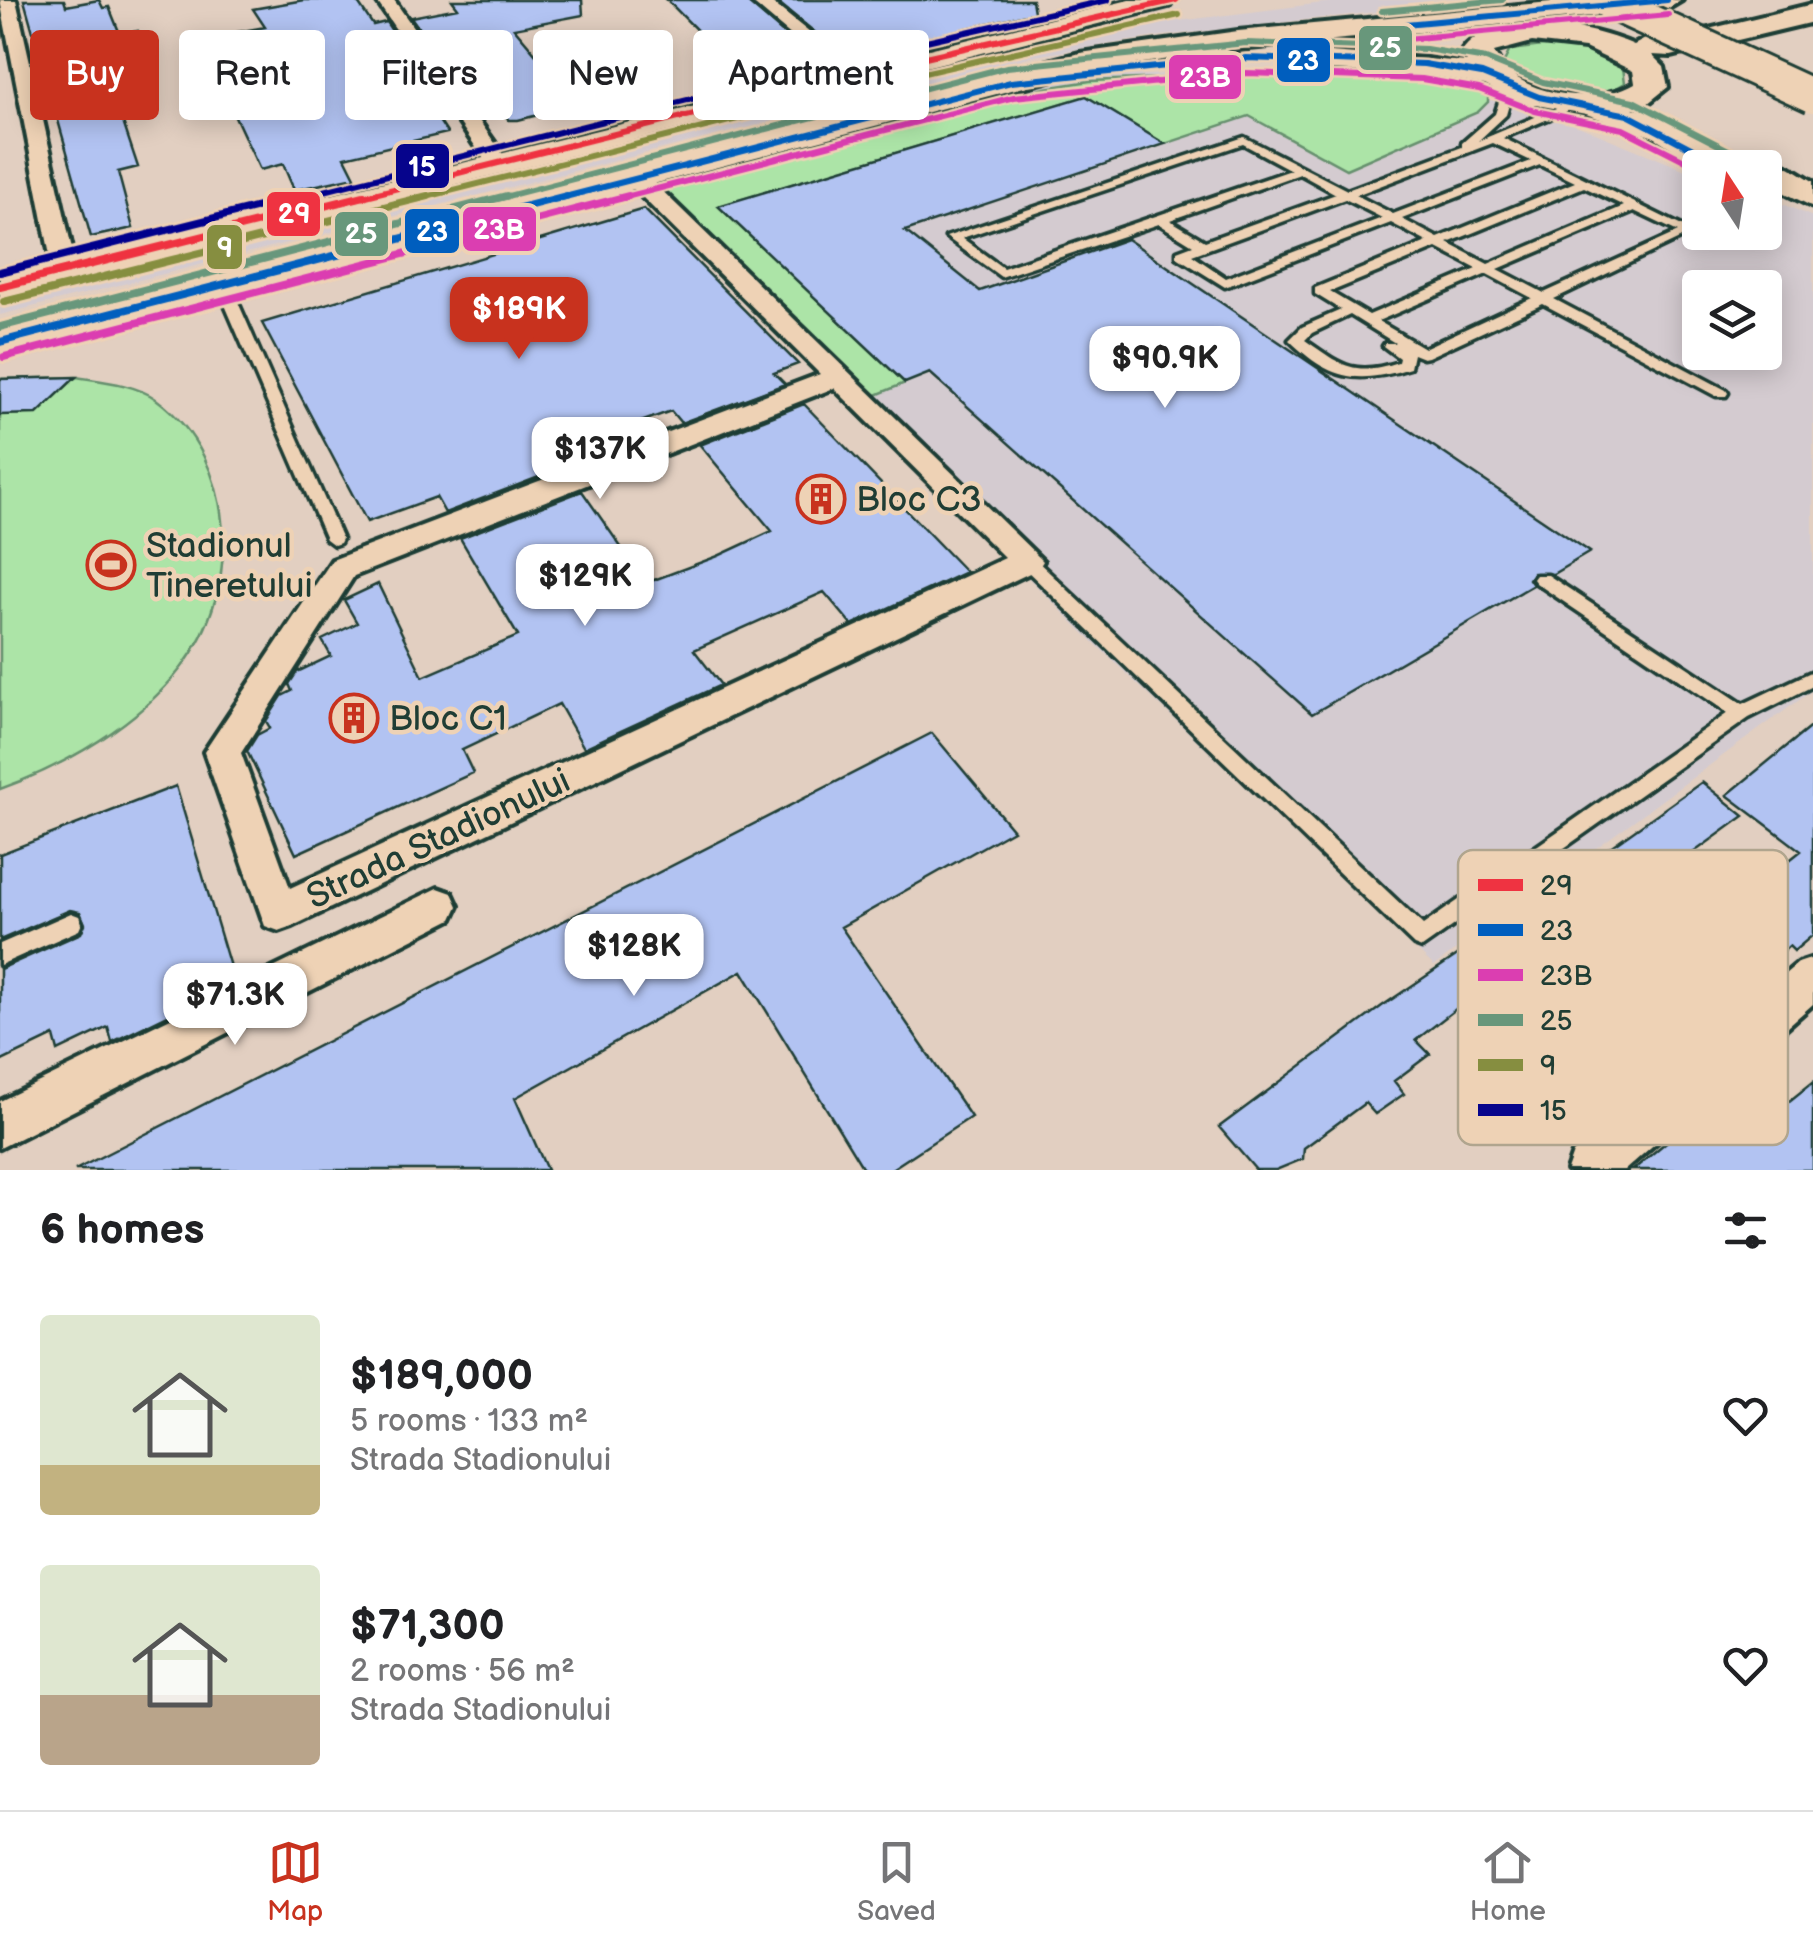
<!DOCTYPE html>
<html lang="en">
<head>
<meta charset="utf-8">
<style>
  :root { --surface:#fff; --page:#f6f6f6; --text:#202124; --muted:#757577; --line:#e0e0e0; --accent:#c8321e }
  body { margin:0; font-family:"Balsamiq Sans",sans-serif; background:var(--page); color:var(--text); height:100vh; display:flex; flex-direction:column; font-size:38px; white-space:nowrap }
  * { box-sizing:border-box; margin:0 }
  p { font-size:32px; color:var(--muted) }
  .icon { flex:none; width:55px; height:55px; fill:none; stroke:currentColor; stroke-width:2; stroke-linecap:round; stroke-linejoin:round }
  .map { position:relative; height:1170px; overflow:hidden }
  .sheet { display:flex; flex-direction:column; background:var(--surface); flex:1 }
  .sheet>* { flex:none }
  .top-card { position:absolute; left:30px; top:30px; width:1000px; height:90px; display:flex; gap:20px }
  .needle { width:65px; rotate:348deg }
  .fabs { position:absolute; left:1682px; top:150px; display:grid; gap:20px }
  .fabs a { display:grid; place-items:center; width:100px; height:100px; border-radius:10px; background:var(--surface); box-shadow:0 5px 25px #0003; font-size:50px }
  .price { position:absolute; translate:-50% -85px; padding:0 22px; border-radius:20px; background:#fff; color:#222; font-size:32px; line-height:65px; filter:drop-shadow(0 2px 5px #0008) }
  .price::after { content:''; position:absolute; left:50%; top:60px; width:30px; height:22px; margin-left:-15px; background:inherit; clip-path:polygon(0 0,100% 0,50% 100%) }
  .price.selected { background:var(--accent); color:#fff }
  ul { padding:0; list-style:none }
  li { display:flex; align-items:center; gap:30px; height:250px; padding:0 40px }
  li span { display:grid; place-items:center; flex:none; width:280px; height:200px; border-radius:10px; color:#555 }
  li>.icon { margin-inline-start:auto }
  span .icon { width:120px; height:120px; fill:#fffc; stroke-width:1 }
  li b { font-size:42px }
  h2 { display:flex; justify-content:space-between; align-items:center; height:120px; padding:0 40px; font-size:42px }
  .pill { padding:0 35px; border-radius:10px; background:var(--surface); box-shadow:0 5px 25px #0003; font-size:35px; line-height:90px }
  .pill.selected { background:var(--accent); color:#fff }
  .tab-bar { display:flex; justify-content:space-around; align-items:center; height:140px; border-top:2px solid var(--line); background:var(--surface); font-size:28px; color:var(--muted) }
  .tab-bar a { display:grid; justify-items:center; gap:5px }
  .tab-bar .selected { color:var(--accent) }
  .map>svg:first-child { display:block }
</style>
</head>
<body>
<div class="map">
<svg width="1813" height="1170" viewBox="0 0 1813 1170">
  <rect width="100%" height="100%" fill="#e2cfc1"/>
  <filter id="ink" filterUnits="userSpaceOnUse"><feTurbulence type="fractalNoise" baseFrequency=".01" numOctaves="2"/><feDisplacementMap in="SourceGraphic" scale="20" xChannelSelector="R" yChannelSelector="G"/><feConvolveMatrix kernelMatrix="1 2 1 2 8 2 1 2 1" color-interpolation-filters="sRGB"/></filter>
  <g filter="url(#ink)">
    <path fill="#d4cbd0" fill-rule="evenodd" d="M 1347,0 L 1484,0 L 1161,36 L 1028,57 L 0,315 L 0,289 L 1000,43 Z
      M 1194,73 L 1310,77 L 1527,105 L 1700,176 L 1700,232 L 1765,232 L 1765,196 L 1813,217 L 1813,690 L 1434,966 L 1085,634 L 633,188 L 1026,88 L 1087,78 ZM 1700,288 L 1765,288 L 1765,352 L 1700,352 Z"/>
    <path fill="#ace4a7" stroke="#66906e" stroke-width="2.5" d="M 1558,44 L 1597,52 L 1623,67 L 1625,83 C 1593,105 1527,95 1503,64 L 1510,50 Z
      M 1261,74 C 1303,73 1461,68 1488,92 L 1488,102 L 1478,112 L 1346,169 L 1249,116 L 1165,144 L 1086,96 L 719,206 L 905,383 L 869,398 L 658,187 L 1045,88 L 1090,81 Z
      M 76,377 C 101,381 136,384 156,399 C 239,461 242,589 182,667 C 138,724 67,765 0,789 L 0,379 Z"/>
    <path fill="#b2c3f2" stroke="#1f3d34" stroke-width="2.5" d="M 24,0 L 64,0 L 66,6 L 99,0 L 103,8 L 109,7 L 120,34 L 138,31 L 157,76 L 111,86 L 138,167 L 118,172 L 133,228 L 91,237 Z
      M 304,0 L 356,0 L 373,25 L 386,22 L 446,110 L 434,113 L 447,133 L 345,157 L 355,177 L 294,190 L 283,164 L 260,170 L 199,39 L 265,27 L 253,9 Z
      M 452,0 L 582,0 L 583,15 L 514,28 L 579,105 L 518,120 L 509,120 L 492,100 L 472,104 L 411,17 L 458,8 Z
      M 667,0 L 745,0 L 806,53 L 736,70 Z
      M 775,0 L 1032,0 L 1034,12 L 890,46 L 874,37 L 833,47 Z
      M 1086,96 L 1165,144 L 905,231 L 980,291 L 1127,239 L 1590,552 L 1553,574 L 1533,573 L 1529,579 L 1533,585 L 1312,714 L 930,373 L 905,383 L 718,206 Z
      M 644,209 L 798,364 L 774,373 L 785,384 L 681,423 L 671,411 L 555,453 L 565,467 L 445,513 L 436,497 L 367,522 L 262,323 Z
      M 76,377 L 37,414 L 0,415 L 0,379 Z
      M 804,404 L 966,572 L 852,625 L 824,592 L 694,650 L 721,685 L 584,748 L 559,704 L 462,750 L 473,773 L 296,854 L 247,751 L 257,735 L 270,728 L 266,721 L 282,696 L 292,691 L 289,684 L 297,672 L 331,656 L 322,640 L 357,623 L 344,600 L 378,584 L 423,677 L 518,636 L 460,538 L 582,491 L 646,583 L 718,556 L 772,531 L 700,445 Z
      M 1813,725 L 1813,935 L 1794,951 L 1789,946 L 1699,1027 L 1658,993 L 1664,988 L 1631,960 L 1674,922 L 1596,857 L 1702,782 L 1744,816 L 1686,858 L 1739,900 L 1801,851 L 1727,795 Z
      M 932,733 L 1013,830 L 841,927 L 971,1117 L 890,1170 L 864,1170 L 742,971 L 515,1098 L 547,1170 L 75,1170 Z
      M 176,786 L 231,970 L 179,992 L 184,1007 L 112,1042 L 108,1027 L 58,1051 L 54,1036 L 0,1062 L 0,969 L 81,933 L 85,924 L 80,912 L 70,910 L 0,940 L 0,854 Z
      M 1539,900 L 1565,924 L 1416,1040 L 1430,1054 L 1394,1081 L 1404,1094 L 1375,1114 L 1365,1103 L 1304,1148 L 1303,1159 L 1276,1170 L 1256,1170 L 1219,1127 L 1382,1006 Z
      M 1813,1082 L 1813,1170 L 1633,1170 L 1728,1090 L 1763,1122 Z"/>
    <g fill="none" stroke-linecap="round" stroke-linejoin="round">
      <g stroke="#1f3d34" stroke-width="7">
        <path id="service" d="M 1509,84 L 1514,87 L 1506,115 L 1478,141 L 1571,102 L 1579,102 L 1579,106 L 1503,138 L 1694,232 L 1554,299 L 1726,390 L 1728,393 L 1726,396 L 1716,396 L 1543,304 L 1428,357 L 1423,358 L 1413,354 L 1410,368 C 1357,385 1330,380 1289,340 L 1302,327 L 1341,310 L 1315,294 L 1315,288 L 1427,242 L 1391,223 L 1225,287 L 1177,257 L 1177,251 L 1193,245 L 1159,224 L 1001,277 L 946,237 L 1244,137 L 1347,190 L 1462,147 L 1462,143 L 1495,114 L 1504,87 ZM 1493,143 L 1531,161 L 1393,214 L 1356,195 ZM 1243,144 L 1291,170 L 1003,268 L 962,238 ZM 1540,165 L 1575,182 L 1438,238 L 1402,219 ZM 1300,174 L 1336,194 L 1205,241 L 1170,220 ZM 1584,187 L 1624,206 L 1488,264 L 1448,243 ZM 1345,199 L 1382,218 L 1226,278 L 1192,255 ZM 1634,211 L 1678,232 L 1544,293 L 1498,269 ZM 1437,248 L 1477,269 L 1369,315 L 1330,292 ZM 1487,274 L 1532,298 L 1424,348 L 1378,321 ZM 1350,315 L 1395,343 L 1385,343 L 1383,346 L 1399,358 L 1398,362 C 1353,377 1341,365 1305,340 L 1312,333 Z
          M 223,280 L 230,284 L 342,539 L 340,543 L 334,545 L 326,539 L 216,284 Z
          M 1027,555 L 1033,557 L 1423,925 L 1728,713 L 1536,583 L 1533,579 L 1536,575 L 1548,575 L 1743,704 L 1813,671 L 1813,686 L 1749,718 L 1422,948 L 1414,945 L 1021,565 L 1018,561 Z
          M 71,913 L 79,916 L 82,923 L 79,930 L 0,965 L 0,944 Z"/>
      </g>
      <g stroke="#1f3d34" stroke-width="8">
        <path id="minor" d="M 0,0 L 16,0 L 77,271 L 74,276 L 65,278 L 53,271 Z
          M 376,0 L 394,0 L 509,163 L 506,168 L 490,168 Z
          M 749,0 L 769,0 L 857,71 L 857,79 L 843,79 Z
          M 635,170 L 643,172 L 1043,561 L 1038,569 L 293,926 L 279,931 L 265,926 L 204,752 L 332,560 L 820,374 L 627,182 L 627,172 ZM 834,388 L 1005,558 L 290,888 L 241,753 L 354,576 Z
          M 438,888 L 452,893 L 458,906 L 452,919 L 0,1148 L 0,1101 Z
          M 1813,958 L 1813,1004 L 1625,1170 L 1567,1170 L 1573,1153 L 1798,963 Z"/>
      </g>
      <g stroke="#1f3d34" stroke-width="7">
        <path id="secondary" d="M 1129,0 L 1174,0 L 1170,6 L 0,298 L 0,276 Z"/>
      </g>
      <g stroke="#1f3d34" stroke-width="8">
        <path id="primary" d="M 1572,0 L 1682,0 L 1667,9 L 1238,49 L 1081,72 L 0,355 L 0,329 L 1080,53 L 1238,31 Z
          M 1813,4 L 1813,22 L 1671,56 L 1652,55 L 1664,67 L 1668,87 L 1647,104 L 1633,108 L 1678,123 L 1748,167 L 1752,160 C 1776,155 1793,169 1813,181 L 1813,207 L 1765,183 L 1765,168 L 1704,168 L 1654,137 L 1586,114 L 1515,101 L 1485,85 L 1434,76 L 1316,69 L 1300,60 L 1316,51 L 1467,62 L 1462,51 C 1494,6 1591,26 1634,45 L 1649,37 L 1671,38 ZM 1532,42 L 1585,48 L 1633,71 L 1635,83 C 1597,106 1514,97 1494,52 Z"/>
      </g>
      <use href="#service" fill="#eed2b5" fill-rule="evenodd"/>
      <use href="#minor" fill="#eed2b5" fill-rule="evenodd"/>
      <use href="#secondary" fill="#eed2b5" fill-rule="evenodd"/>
      <use href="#primary" fill="#eed2b5" fill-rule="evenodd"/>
      <g stroke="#1f3d34" stroke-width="38" stroke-linecap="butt">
        <path id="primary-bridge" d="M 1604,0 L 1813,96"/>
      </g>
      <use href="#primary-bridge" stroke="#eed2b5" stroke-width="32"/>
      <g stroke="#eed2b5" stroke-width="11">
        <path id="bus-1-far1" d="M 354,199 L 899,63 L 1176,0"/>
      </g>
      <g stroke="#eed2b5" stroke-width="14">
        <path id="bus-1" d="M 0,287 L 364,196"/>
      </g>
      <g stroke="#eed2b5" stroke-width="11">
        <path id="bus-2-far1" d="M 1383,26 L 1667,0
          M 557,199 L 1011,82 L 1246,58 L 1424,64 L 1482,74 L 1539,97 L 1628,115 L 1729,168"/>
      </g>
      <g stroke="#eed2b5" stroke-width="14">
        <path id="bus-2" d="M 0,342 L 566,196"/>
      </g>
      <g stroke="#eed2b5" stroke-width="11">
        <path id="bus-3-far1" d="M 1384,41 L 1668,15
          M 618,199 L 1014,97 L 1247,73 L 1422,79 L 1479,89 L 1535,111 L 1623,129 L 1700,168"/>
      </g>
      <g stroke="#eed2b5" stroke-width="14">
        <path id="bus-3" d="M 4,357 L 628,196"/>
      </g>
      <g stroke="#eed2b5" stroke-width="11">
        <path id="bus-4-far1" d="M 1382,11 L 1502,0
          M 496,199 L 1007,67 L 1246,43 L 1426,49 L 1486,59 L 1543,82 L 1633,101 L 1738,155"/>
      </g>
      <g stroke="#eed2b5" stroke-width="14">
        <path id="bus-4" d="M 0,327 L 506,196"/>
      </g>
      <g stroke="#eed2b5" stroke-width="11">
        <path id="bus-5-far1" d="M 418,199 L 902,78 L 1179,15"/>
      </g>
      <g stroke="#eed2b5" stroke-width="14">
        <path id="bus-5" d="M 4,302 L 428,196"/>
      </g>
      <g stroke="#eed2b5" stroke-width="11">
        <path id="bus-6-far1" d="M 292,199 L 895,48 L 1108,0"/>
      </g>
      <g stroke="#eed2b5" stroke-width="14">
        <path id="bus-6" d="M 0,272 L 302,196"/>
      </g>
      <use href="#bus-1-far1" stroke="#ef3341" stroke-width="6"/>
      <use href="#bus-1" stroke="#ef3341" stroke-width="8"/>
      <use href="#bus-2-far1" stroke="#005ebe" stroke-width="6"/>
      <use href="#bus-2" stroke="#005ebe" stroke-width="8"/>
      <use href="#bus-3-far1" stroke="#db3eb1" stroke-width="6"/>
      <use href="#bus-3" stroke="#db3eb1" stroke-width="8"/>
      <use href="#bus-4-far1" stroke="#68977b" stroke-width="6"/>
      <use href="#bus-4" stroke="#68977b" stroke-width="8"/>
      <use href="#bus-5-far1" stroke="#868e40" stroke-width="6"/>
      <use href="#bus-5" stroke="#868e40" stroke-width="8"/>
      <use href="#bus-6-far1" stroke="#06048c" stroke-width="6"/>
      <use href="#bus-6" stroke="#06048c" stroke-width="8"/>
    </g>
  </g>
  <defs>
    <g id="building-ring" transform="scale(2.5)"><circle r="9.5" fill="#eed2b5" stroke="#c8321e" stroke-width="1.5"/><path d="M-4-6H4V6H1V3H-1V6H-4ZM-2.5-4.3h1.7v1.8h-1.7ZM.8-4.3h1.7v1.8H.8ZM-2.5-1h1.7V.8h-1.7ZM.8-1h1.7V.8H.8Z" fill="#c8321e"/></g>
    <g id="stadium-ring" transform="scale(2.5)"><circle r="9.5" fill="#eed2b5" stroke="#c8321e" stroke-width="1.5"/><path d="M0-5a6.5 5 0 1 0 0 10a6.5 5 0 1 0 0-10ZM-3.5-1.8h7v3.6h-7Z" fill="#c8321e"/></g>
  </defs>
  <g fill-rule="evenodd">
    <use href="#building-ring" x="821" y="499"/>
    <use href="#stadium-ring" x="111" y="565"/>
    <use href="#building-ring" x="354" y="718"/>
  </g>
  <g text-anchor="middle" stroke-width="9" stroke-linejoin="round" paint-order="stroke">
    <g font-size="35" fill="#1f3d34" stroke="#eed2b5" text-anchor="start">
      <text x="856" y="511">Bloc C3</text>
      <text x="146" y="557">Stadionul<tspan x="146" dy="40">Tineretului</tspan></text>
      <text x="389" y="730">Bloc C1</text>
    </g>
    <g font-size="35" fill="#1f3d34" stroke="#eed2b5">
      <text transform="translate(438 838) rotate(-25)" y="12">Strada Stadionului</text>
    </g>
  </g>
  <rect x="1458" y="850" width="330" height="295" rx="15" fill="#eed2b5" stroke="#b0a58e" stroke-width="2.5"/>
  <rect x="1478" y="879" width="45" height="12" fill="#ef3341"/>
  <rect x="1478" y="924" width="45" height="12" fill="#005ebe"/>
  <rect x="1478" y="969" width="45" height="12" fill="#db3eb1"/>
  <rect x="1478" y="1014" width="45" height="12" fill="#68977b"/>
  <rect x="1478" y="1059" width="45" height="12" fill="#868e40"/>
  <rect x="1478" y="1104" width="45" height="12" fill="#06048c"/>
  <g font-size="28" fill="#1f3d34">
    <text x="1540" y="895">29</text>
    <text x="1540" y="940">23</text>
    <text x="1540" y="985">23B</text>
    <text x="1540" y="1030">25</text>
    <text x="1540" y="1075">9</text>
    <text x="1540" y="1120">15</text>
  </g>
  <g stroke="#eed2b5" stroke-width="4">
    <rect x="1357" y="24" width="57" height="48" rx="10" fill="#68977b"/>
    <rect x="1275" y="36" width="57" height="48" rx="10" fill="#005ebe"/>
    <rect x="1167" y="53" width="76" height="48" rx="10" fill="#db3eb1"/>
    <rect x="394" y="142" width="57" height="48" rx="10" fill="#06048c"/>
    <rect x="265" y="190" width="57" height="48" rx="10" fill="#ef3341"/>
    <rect x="461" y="205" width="77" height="48" rx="10" fill="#db3eb1"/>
    <rect x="403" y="207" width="58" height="48" rx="10" fill="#005ebe"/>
    <rect x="333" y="210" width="57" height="48" rx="10" fill="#68977b"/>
    <rect x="205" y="223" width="39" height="48" rx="10" fill="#868e40"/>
  </g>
  <g font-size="28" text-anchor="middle" font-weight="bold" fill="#fff">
    <text x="1385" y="57">25</text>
    <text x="1303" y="70">23</text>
    <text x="1205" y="87">23B</text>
    <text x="422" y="176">15</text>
    <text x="294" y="223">29</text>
    <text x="499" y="239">23B</text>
    <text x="432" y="241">23</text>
    <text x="361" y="243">25</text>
    <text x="225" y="257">9</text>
  </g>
</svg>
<div class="fabs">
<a><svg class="needle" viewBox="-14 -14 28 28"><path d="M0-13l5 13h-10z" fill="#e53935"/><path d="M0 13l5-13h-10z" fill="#757577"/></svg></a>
<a><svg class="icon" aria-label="layers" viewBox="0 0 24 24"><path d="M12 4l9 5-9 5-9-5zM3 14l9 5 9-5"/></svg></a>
</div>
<b class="price selected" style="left:519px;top:362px">$189K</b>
<b class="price" style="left:1165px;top:411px">$90.9K</b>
<b class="price" style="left:600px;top:502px">$137K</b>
<b class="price" style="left:585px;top:629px">$129K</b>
<b class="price" style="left:634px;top:999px">$128K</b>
<b class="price" style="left:235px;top:1048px">$71.3K</b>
<div class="top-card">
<a class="pill selected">Buy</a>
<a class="pill">Rent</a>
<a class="pill">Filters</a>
<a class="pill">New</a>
<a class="pill">Apartment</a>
</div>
</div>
<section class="sheet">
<h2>6 homes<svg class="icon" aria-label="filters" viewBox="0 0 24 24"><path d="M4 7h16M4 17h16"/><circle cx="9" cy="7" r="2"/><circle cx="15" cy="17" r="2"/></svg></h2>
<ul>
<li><span style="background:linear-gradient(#dfe7d0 75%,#c2b280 0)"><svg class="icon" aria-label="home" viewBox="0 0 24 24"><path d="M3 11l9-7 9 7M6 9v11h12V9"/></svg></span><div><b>$189,000</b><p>5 rooms · 133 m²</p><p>Strada Stadionului</p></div><svg class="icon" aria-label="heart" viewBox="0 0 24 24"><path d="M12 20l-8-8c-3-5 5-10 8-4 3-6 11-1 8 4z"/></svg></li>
<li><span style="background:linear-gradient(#dfe7d0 65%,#b9a48a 0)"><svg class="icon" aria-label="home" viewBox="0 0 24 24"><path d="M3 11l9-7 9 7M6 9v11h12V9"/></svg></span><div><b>$71,300</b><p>2 rooms · 56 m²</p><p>Strada Stadionului</p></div><svg class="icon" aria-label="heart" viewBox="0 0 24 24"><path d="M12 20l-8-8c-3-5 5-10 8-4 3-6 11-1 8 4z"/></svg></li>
</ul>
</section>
<nav class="tab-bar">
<a class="selected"><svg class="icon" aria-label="map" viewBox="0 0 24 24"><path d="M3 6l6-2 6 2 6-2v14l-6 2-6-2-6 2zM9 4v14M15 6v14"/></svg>Map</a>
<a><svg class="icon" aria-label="saved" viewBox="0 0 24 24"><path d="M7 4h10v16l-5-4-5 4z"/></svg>Saved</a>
<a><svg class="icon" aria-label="home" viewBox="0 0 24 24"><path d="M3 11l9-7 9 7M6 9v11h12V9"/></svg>Home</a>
</nav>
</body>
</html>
